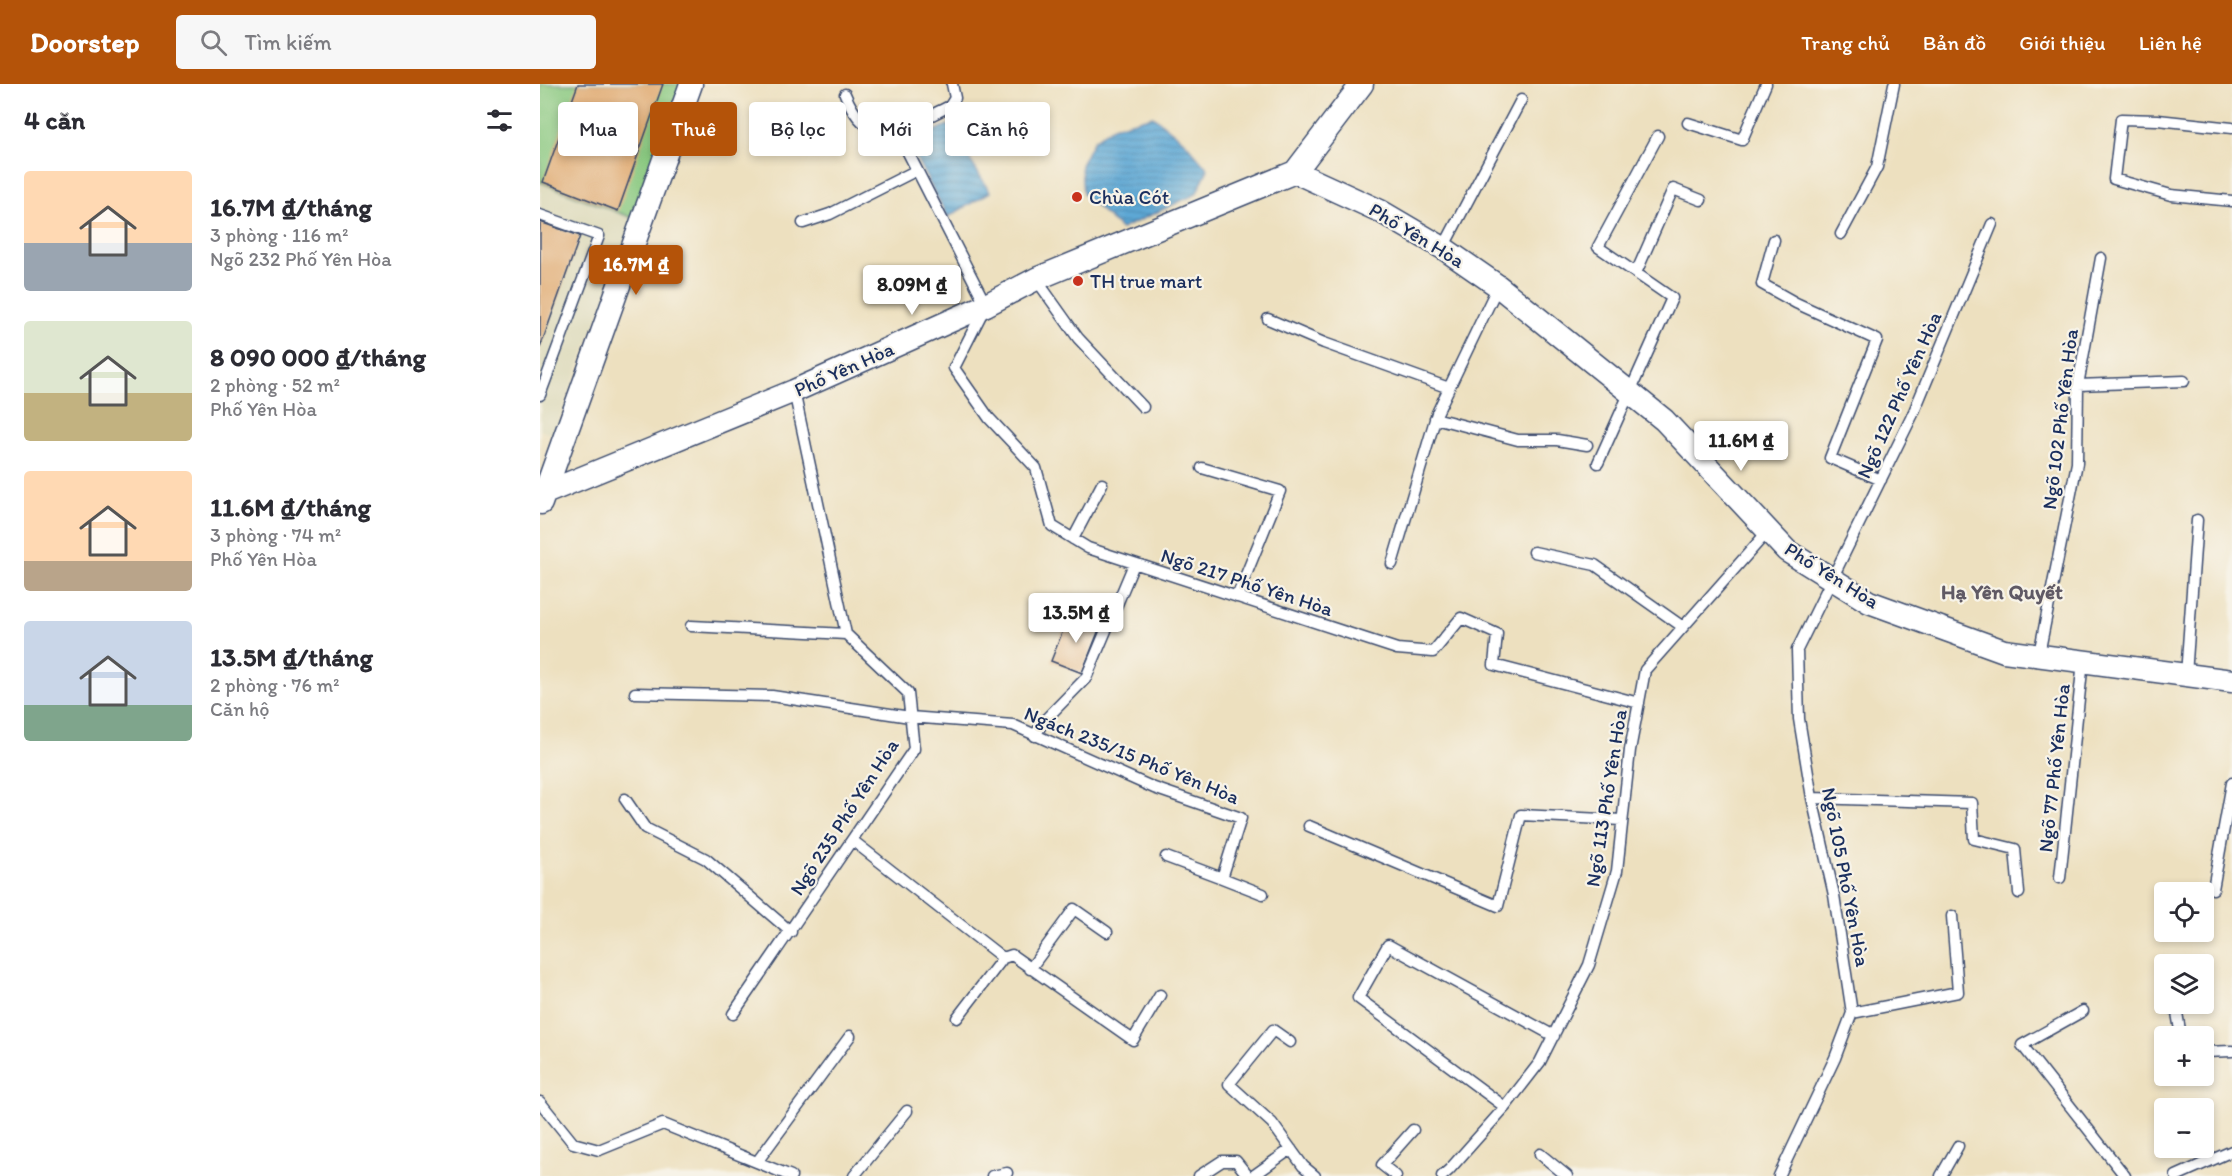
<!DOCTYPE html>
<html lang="vi">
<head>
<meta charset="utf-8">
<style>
  :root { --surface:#fff; --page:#f7f7f7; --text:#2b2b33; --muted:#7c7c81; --accent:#b45309 }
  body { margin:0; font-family:Itim,sans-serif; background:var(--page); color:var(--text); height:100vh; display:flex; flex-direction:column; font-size:22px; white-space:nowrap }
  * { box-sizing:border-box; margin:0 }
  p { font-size:20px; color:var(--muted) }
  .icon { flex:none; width:33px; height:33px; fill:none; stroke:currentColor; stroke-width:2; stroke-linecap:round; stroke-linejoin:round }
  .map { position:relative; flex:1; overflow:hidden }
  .sheet { display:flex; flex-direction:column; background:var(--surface); width:540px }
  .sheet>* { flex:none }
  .hud { position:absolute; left:18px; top:18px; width:570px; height:54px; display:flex; gap:12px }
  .controls { position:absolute; left:1614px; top:798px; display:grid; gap:12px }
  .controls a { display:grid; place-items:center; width:60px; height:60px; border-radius:6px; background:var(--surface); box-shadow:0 3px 9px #0003; font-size:30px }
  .price { position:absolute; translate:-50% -51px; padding:0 14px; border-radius:6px; background:#fff; color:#222; font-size:20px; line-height:39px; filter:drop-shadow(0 2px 3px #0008) }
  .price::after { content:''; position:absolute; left:50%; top:36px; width:18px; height:14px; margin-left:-9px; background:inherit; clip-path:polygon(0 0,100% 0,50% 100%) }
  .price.selected { background:var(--accent); color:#fff }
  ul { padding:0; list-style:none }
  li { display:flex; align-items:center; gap:18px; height:150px; padding:0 24px }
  li span { display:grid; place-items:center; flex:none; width:168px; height:120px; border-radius:6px; color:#555 }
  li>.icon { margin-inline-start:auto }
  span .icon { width:72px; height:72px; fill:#fffc; stroke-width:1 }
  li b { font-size:26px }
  h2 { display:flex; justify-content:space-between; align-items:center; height:72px; padding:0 24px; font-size:26px }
  .tag { padding:0 21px; border-radius:6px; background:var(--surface); box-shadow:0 3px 9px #0003; font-size:21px; line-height:54px }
  .tag.selected { background:var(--accent); color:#fff }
  header { display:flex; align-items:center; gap:36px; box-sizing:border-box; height:84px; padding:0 30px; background:var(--accent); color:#fff }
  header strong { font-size:28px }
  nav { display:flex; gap:33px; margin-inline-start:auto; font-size:21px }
  .search { width:420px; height:54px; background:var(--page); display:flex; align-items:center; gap:15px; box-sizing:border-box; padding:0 21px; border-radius:6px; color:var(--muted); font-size:22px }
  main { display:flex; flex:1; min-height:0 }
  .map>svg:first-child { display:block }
</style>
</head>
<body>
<header>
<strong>Doorstep</strong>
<div class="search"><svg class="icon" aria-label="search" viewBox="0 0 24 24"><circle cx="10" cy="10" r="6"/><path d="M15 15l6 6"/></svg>Tìm kiếm</div>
<nav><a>Trang chủ</a><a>Bản đồ</a><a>Giới thiệu</a><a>Liên hệ</a></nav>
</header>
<main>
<section class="sheet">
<h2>4 căn<svg class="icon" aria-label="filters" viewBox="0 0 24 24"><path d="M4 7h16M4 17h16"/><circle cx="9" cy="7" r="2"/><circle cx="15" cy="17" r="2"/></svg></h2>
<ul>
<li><span style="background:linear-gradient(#ffd9b3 60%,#9aa5b1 0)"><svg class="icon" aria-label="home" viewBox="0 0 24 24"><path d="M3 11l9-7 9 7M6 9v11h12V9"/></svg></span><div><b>16.7M ₫/tháng</b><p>3 phòng · 116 m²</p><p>Ngõ 232 Phố Yên Hòa</p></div></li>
<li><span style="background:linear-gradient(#dfe7d0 60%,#c2b280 0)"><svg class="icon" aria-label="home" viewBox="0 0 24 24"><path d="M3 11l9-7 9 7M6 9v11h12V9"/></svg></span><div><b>8 090 000 ₫/tháng</b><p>2 phòng · 52 m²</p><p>Phố Yên Hòa</p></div></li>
<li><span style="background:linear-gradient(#ffd9b3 75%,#b9a48a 0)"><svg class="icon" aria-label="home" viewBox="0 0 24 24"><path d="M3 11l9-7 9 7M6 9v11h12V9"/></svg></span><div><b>11.6M ₫/tháng</b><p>3 phòng · 74 m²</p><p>Phố Yên Hòa</p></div></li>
<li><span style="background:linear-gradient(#c9d6e8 70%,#7fa58c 0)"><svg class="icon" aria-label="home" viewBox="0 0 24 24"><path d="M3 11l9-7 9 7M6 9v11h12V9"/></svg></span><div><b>13.5M ₫/tháng</b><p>2 phòng · 76 m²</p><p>Căn hộ</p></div></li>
</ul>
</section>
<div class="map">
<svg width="1692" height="1092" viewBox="0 0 1692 1092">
  <defs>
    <pattern id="water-rules" width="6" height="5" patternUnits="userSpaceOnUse" patternTransform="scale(1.5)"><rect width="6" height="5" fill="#5da8d5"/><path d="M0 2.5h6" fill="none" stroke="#4c89b0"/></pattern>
  </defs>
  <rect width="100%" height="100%" fill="#f7f3e8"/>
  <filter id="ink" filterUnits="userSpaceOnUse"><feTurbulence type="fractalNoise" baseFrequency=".0167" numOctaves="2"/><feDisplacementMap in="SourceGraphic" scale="12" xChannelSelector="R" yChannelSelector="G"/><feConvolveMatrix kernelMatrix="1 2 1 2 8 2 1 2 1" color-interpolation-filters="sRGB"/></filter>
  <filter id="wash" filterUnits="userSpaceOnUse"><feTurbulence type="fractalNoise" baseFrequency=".008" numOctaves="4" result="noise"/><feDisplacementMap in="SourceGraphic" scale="24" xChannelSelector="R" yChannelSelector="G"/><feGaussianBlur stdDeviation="1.35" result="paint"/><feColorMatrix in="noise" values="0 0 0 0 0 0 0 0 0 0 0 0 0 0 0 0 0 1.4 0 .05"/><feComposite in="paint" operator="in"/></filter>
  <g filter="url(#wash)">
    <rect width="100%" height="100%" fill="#ede0bf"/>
    <path fill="#dcd9b9" d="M 0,98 L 95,135 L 13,351 L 0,346 Z"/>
    <path fill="#88c87f" stroke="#527c6e" stroke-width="1.5" d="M 0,0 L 142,0 L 95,135 L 0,98 Z"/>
    <path fill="url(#water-rules)" stroke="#3c6c9a" stroke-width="1.5" d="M 613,32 L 645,58 L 668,85 L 656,110 L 581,145 L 543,110 L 541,81 L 554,56 L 573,43 Z
      M 408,41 L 450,108 L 408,133 L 368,59 Z"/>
    <g id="blocks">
      <path fill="#e0aa72" d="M 38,0 L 123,0 L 78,127 L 3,98 Z
        M 0,138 L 40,152 L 0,264 Z
        M 529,531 L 560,543 L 542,589 L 511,577 Z"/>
    </g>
  </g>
  <g filter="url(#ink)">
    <use href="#blocks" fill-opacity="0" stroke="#3a4a6d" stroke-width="1.5"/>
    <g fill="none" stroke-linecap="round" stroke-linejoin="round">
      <g stroke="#3a4a6d" stroke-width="13">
        <path id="service" d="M 305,10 C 330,72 367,42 410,22 L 415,14 L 412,0
          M 1148,39 L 1202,56 L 1226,0
          M 1692,44 L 1618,36 L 1581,35 L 1574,95 L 1631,111 L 1692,117
          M 357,47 L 446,221 L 414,284 L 449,334 L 496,384 L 512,442 L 548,464 L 857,565 L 893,568 L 921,534 L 957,550 L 954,581 L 1099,619
          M 0,131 L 59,152 L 0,311
          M 263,139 L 290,130 L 377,86
          M 1301,150 L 1337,83 L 1354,0
          M 1234,156 L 1222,200 L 1256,219 L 1337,256 L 1290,374 L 1341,396
          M 903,164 L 981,16
          M 1096,189 L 1133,105 L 1161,116
          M 496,195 L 538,254 L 603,323
          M 728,235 L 784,259 L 909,304
          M 1538,301 L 1644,297
          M 895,334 L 978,356 L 1017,356 L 1047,361
          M 1058,379 L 1132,214 L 1058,163 L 1118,52
          M 662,384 L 740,407 L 697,513
          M 533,455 L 562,400
          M 994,468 L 1055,481 L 1143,543
          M 852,480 L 897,329 L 958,202
          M 151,542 L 306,550
          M 1499,570 L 1537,379 L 1538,301 L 1561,174
          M 1646,591 L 1657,436
          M 95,609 L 232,612 L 370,633 L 473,641 L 614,704 L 701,734 L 682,794 L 723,810
          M 495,652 L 503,638 L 546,594 L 594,480
          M 1272,714 L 1432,719 L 1434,755 L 1475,765 L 1479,809
          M 85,715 L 105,744 L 166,775 L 251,848
          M 769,742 L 958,822 L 981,731 L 1082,736
          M 312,756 L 463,874 L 472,871 L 593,956 L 620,911
          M 626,773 L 682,794
          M 1520,794 L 1543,577
          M 1673,805 L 1692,699
          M 490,885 L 534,825 L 567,848
          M 1636,923 L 1641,952
          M 1543,927 L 1482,961 L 1585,1092
          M 1312,929 L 1418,908 L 1412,832
          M 193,930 L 374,665 L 368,609 L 306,550 L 254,307
          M 417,934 L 463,874
          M 750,958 L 733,946 L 689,1000 L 732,1039 L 763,1082 L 775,1092
          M 1664,968 L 1692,967
          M 0,1018 L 33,1059 L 59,1066 L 123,1040 L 251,1092
          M 965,1023 L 818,914 L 848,861 L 1014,952
          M 1000,1070 L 1027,1092
          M 217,1078 L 310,952
          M 314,1092 L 367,1027
          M 452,1092 L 467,1089
          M 659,1092 L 682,1077 L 696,1077 L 708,1092
          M 713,1092 L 751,1065
          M 856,1092 L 842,1081 L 873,1046
          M 902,1092 L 909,1086 L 965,1023 L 1000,978 L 1049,881 L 1077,787 L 1090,666 L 1105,586 L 1229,446
          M 1239,1092 L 1295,974 L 1312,929 L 1294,811 L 1272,714 L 1259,635 L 1257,566 L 1373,330 L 1452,140
          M 1401,1092 L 1418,1062
          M 1636,1092 L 1692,1067"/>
      </g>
      <g stroke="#3a4a6d" stroke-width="25">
        <path id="minor" d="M 755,88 L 822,0
          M 0,411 L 254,307 L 446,221 L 496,195 L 755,88 L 840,127 L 903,164 L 958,202 L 1124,336 L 1247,467 L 1329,518 L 1464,567 L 1692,597
          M 1,419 L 151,0"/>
      </g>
      <use href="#service" stroke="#fff" stroke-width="10"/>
      <use href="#minor" stroke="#fff" stroke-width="22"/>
    </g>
  </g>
  <g fill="#c8321e" stroke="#f7f3e8" stroke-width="2">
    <circle cx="537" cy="113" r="6"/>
    <circle cx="538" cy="197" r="6"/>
  </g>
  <g text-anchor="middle" stroke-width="4.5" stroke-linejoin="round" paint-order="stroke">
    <g font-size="20" fill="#1b2f5e" stroke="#f7f3e8" text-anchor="start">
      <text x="549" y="120">Chùa Cót</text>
      <text x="550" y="204">TH true mart</text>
    </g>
    <g font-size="20" fill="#1b2f5e" stroke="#f7f3e8">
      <text transform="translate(877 151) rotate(31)" y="7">Phố Yên Hòa</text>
      <text transform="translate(304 285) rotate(-24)" y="7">Phố Yên Hòa</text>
      <text transform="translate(1359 311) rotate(-66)" y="7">Ngõ 122 Phố Yên Hòa</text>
      <text transform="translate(1520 335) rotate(-83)" y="7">Ngõ 102 Phố Yên Hòa</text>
      <text transform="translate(1292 491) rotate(32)" y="7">Phố Yên Hòa</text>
      <text transform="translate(707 498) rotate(18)" y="7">Ngõ 217 Phố Yên Hòa</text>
      <text transform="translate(592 671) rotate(22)" y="7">Ngách 235/15 Phố Yên Hòa</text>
      <text transform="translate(1514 684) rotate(-84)" y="7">Ngõ 77 Phố Yên Hòa</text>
      <text transform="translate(1066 714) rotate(-81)" y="7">Ngõ 113 Phố Yên Hòa</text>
      <text transform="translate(304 733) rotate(-57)" y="7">Ngõ 235 Phố Yên Hòa</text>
      <text transform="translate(1306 793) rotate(79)" y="7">Ngõ 105 Phố Yên Hòa</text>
    </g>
    <g font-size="21" font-weight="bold" fill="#605a65" stroke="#f7f3e8">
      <text x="1462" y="515">Hạ Yên Quyết</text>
    </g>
  </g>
</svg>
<div class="controls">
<a><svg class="icon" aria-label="locate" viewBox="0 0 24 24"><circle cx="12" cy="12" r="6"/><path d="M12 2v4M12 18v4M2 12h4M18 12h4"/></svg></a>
<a><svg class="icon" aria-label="layers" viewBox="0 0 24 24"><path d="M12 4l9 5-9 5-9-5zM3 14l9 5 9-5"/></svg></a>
<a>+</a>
<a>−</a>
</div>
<b class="price selected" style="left:96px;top:212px">16.7M ₫</b>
<b class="price" style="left:372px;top:232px">8.09M ₫</b>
<b class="price" style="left:1201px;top:388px">11.6M ₫</b>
<b class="price" style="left:536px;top:560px">13.5M ₫</b>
<div class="hud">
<a class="tag">Mua</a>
<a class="tag selected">Thuê</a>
<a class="tag">Bộ lọc</a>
<a class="tag">Mới</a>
<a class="tag">Căn hộ</a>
</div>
</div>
</main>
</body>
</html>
